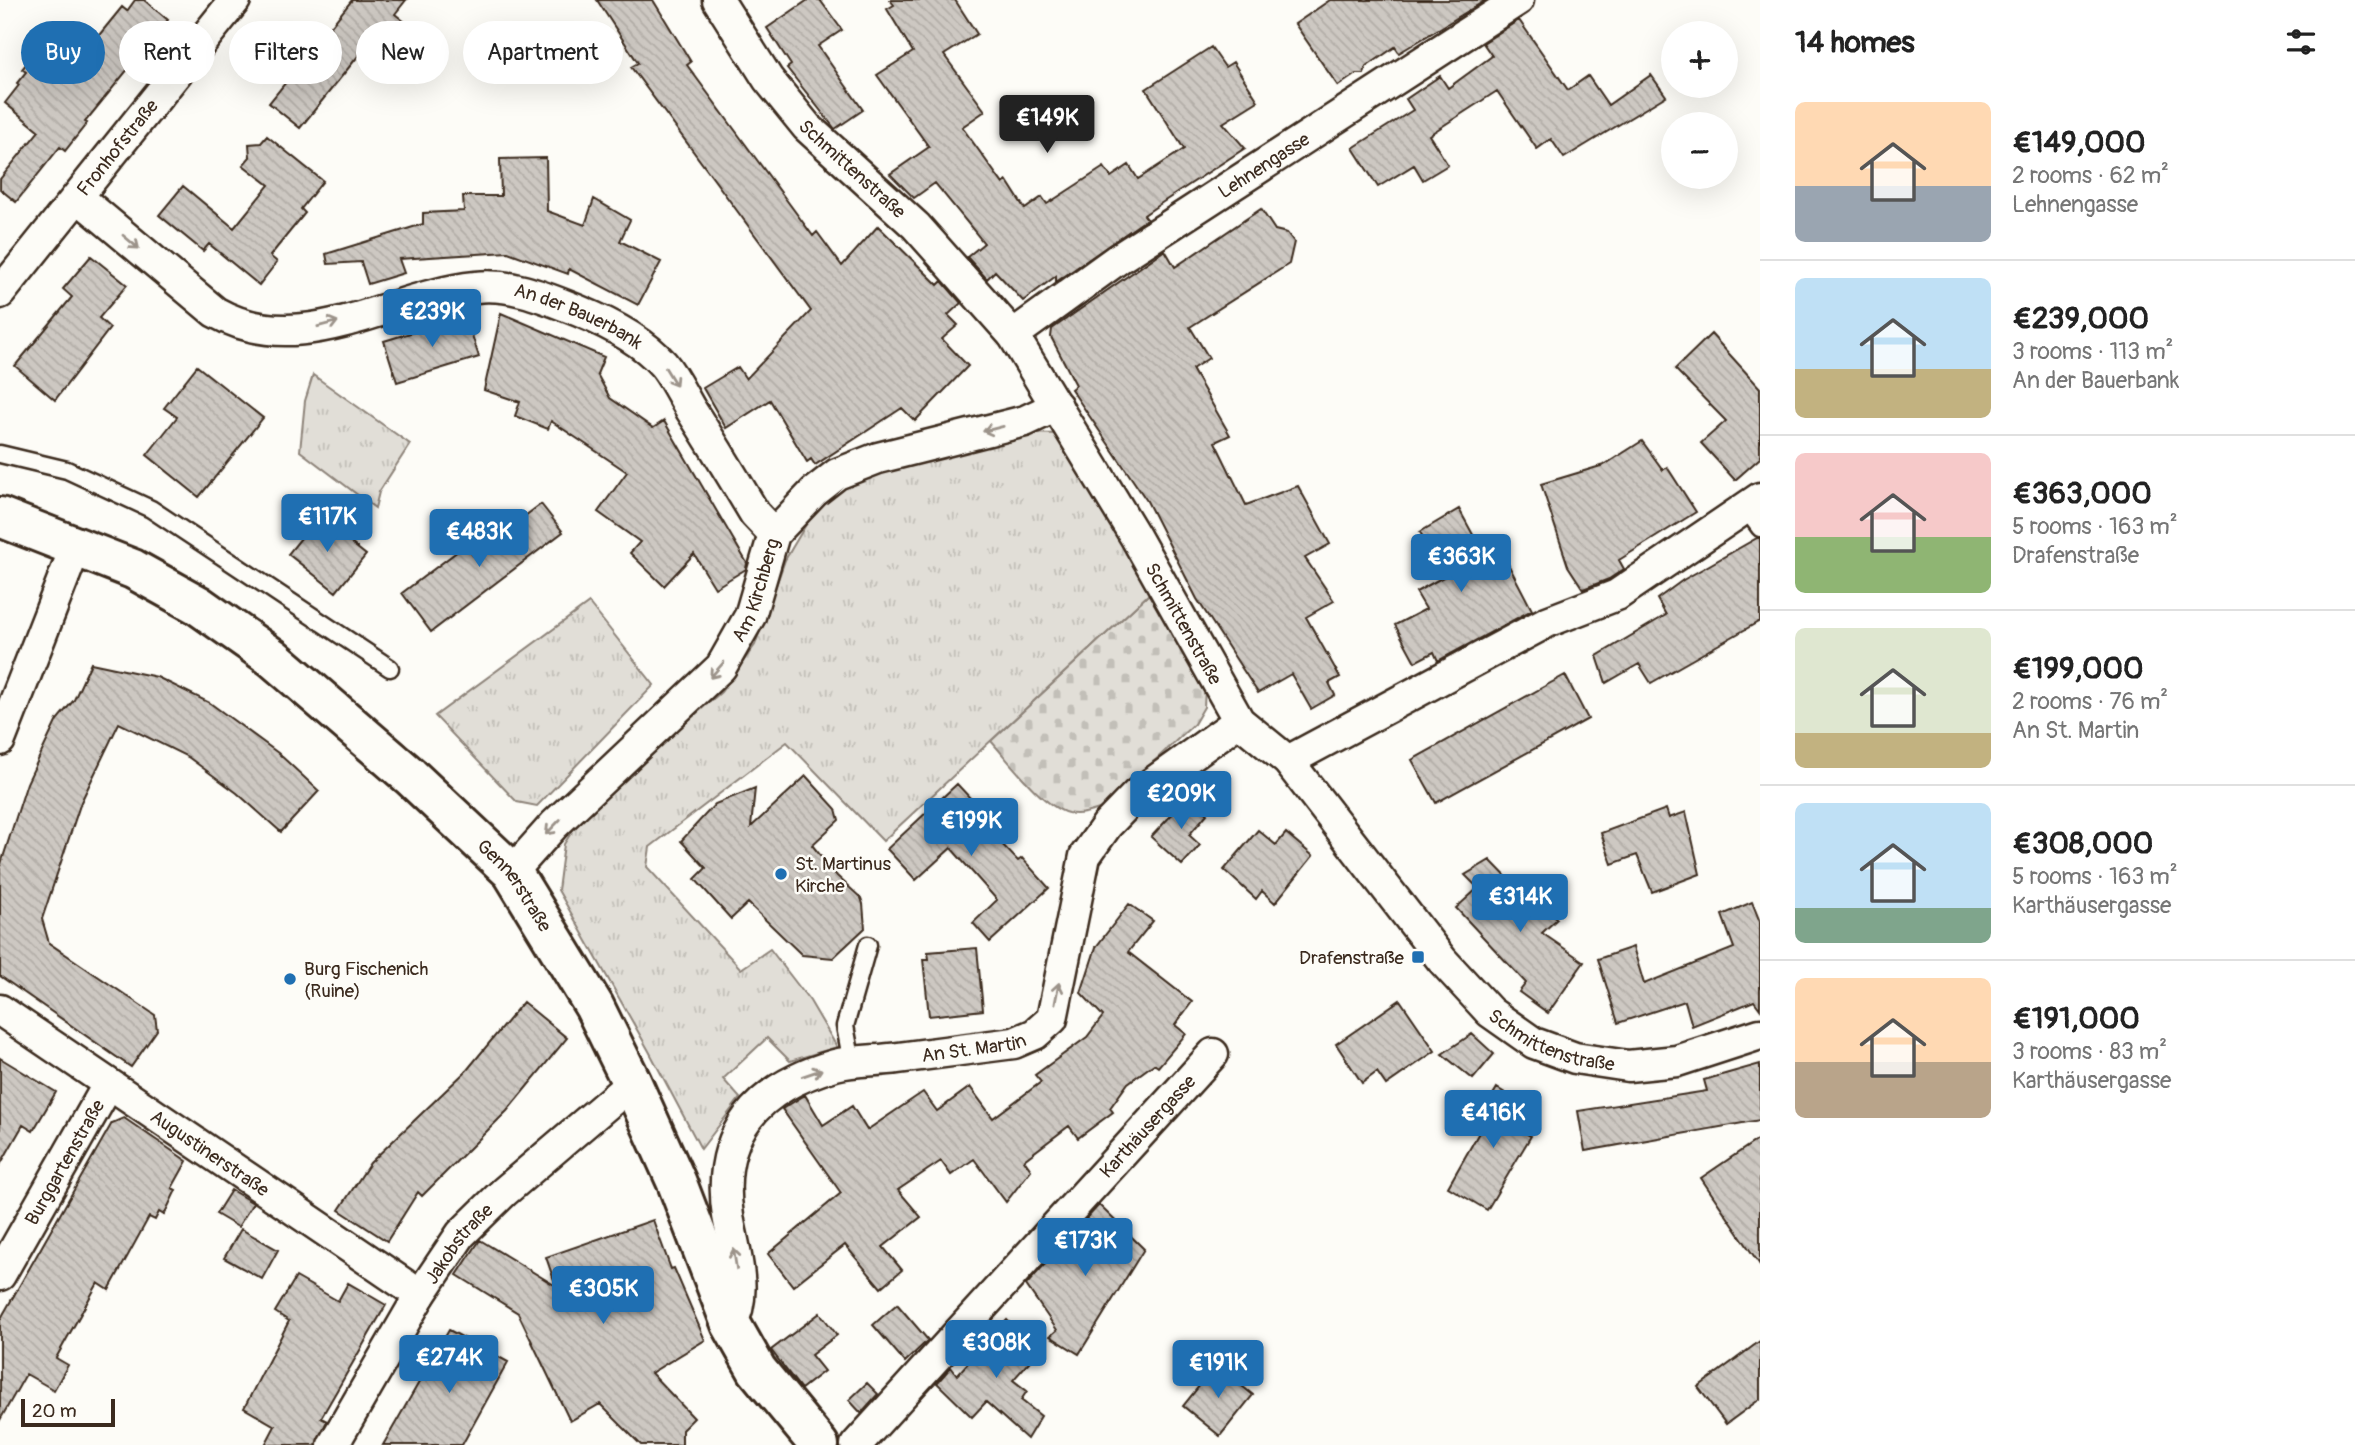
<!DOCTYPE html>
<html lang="en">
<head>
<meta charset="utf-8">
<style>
  :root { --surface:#fff; --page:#f2f2f2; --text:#222; --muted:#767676; --line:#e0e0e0; --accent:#1f6fb2 }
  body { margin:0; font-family:Pangolin,sans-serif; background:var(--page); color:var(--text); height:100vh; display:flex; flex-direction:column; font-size:26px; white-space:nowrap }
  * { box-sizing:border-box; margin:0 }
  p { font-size:23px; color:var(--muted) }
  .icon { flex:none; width:38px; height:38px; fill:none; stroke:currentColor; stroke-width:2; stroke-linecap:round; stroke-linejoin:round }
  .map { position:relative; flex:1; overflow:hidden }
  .side { display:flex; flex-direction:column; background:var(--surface); width:595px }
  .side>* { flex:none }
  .hud { position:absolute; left:21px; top:21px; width:665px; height:63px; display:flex; gap:14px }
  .controls { position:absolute; left:1661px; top:21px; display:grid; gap:14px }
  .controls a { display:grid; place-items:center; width:77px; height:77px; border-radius:50%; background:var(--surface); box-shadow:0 7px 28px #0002; font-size:35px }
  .scale { position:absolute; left:21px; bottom:18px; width:94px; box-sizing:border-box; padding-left:7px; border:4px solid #3b2a1e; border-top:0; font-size:19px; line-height:24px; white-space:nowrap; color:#3b2a1e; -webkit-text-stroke:5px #fdfcf7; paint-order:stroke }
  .price { position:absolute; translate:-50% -60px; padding:0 16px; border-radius:7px; background:var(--accent); color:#fff; font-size:23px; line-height:46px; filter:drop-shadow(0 2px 4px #0008) }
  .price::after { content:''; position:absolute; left:50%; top:42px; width:21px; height:16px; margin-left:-10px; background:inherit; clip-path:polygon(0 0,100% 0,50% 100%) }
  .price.current { background:#222; color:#fff }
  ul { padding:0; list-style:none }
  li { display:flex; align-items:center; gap:21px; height:175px; padding:0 35px }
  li+li { border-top:2px solid var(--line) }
  li span { display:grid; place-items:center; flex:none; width:196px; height:140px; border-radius:10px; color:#555 }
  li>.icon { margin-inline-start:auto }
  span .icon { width:84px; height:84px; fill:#fffc; stroke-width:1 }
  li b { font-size:30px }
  h2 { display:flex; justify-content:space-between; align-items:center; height:84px; padding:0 35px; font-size:30px }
  .chip { padding:0 24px; border-radius:32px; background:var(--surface); box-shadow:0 7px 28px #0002; font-size:24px; line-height:63px }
  .chip.current { background:var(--accent); color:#fff }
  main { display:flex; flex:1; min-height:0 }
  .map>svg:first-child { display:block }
</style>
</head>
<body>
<main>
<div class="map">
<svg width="1760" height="1445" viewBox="0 0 1760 1445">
  <defs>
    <pattern id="cemetery-stones" width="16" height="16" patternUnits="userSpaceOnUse" patternTransform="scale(1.75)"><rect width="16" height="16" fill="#e1ded7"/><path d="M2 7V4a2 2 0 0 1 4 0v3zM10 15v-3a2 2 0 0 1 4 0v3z" fill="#c2bfb8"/></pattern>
    <pattern id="park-tufts" width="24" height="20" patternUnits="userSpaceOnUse" patternTransform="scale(1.75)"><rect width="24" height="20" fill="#e1ded7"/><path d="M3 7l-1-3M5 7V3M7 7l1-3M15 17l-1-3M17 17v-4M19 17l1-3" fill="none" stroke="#c2bfb8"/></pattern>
    <pattern id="building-back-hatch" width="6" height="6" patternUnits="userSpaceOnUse" patternTransform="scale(1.75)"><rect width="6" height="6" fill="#cdc8c2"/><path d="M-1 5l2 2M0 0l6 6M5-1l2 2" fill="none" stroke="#b1aca6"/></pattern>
  </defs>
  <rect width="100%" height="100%" fill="#fdfcf7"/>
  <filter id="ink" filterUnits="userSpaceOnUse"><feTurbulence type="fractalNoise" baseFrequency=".0143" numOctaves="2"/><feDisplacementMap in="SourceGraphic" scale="14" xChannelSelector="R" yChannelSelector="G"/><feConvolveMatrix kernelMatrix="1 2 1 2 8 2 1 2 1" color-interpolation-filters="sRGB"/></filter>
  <g filter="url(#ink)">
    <path fill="url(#cemetery-stones)" stroke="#8e847a" stroke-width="2" d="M 1150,593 L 1205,688 L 1204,707 L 1194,724 L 1105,807 C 1093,811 1081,816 1068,813 C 1042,806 1009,761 991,741 Z"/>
    <path fill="url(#park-tufts)" stroke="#8e847a" stroke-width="2" d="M 313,375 L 410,444 L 379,492 L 375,508 L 300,451 L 305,401 Z
      M 1024,433 L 1058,434 L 1094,485 L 1150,593 L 883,841 L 787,742 L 650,847 L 647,867 L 741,969 L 770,949 L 810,1001 L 837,1047 L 790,1061 L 767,1038 L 723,1079 L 740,1098 L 701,1149 L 649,1051 L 558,890 L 564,844 L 585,811 L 721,692 L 755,645 L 785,560 L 811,516 L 840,485 L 869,470 Z
      M 589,603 L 654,685 L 537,806 L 517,802 L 435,716 Z"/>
    <path fill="url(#building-back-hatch)" stroke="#3b2a1e" stroke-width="2" d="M 135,0 L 144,0 L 168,20 L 85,122 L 87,123 L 65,151 L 60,147 L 16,202 L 0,189 L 0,179 L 39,131 L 5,103 L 19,85 L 17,83 L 26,72 L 22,69 L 39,48 L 69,72 L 122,7 L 127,11 Z
      M 352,0 L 406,0 L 395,14 L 406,23 L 380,55 L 367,45 L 300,128 L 269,103 Z
      M 597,0 L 653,0 L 691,62 L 687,65 L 813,236 L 817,232 L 842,266 L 878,226 L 938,285 L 942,281 L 961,303 L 948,315 L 958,325 L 942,339 L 968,366 L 915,421 L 902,408 L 815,465 L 811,459 L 807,462 L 770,400 L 726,428 L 703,388 L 738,367 L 746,379 L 811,311 L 631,67 L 638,63 Z
      M 808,0 L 820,0 L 842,30 L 818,46 L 863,110 L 835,129 L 787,68 L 791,65 L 767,28 Z
      M 890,0 L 955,0 L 977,34 L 944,55 L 985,111 L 962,127 L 1003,184 L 1007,181 L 1025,209 L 1042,197 L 1047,204 L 1104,167 L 1111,177 L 1129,165 L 1138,179 L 1184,149 L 1146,89 L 1211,47 L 1225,67 L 1233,62 L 1258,101 L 1223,123 L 1245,148 L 1157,206 L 1144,215 L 1147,219 L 1056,282 L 1056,276 L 1023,301 L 995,271 L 987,279 L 967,257 L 984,243 L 935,183 L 914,198 L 890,174 L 929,147 L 877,75 L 913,52 L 887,9 L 894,5 Z
      M 1330,0 L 1486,0 L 1399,53 L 1395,47 L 1366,67 L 1364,74 L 1356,74 L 1338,86 L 1295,24 Z
      M 1519,20 L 1568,90 L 1588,76 L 1608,105 L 1651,75 L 1666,96 L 1564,158 L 1551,139 L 1537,149 L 1497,91 L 1429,135 L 1448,165 L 1423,180 L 1414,165 L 1378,187 L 1353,148 L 1413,110 L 1406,99 L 1440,76 L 1448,88 L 1492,56 L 1483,43 Z
      M 267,136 L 323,181 L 301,209 L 305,213 L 270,256 L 277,262 L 259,285 L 209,244 L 203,251 L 159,215 L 183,186 L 234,228 L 269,185 L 243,165 L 250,157 L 249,144 L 261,143 Z
      M 546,158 L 547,211 L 585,225 L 594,199 L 630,220 L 620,241 L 661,262 L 638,305 L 569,269 L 568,274 L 508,252 L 399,259 L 404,273 L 368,284 L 361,262 L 328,264 L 326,254 L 423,224 L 423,213 L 464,211 L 463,196 L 501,196 L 500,159 Z
      M 1261,209 L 1275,230 L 1287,233 L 1294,242 L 1289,264 L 1190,327 L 1209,358 L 1192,369 L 1230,435 L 1215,442 L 1246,505 L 1298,486 L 1330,544 L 1305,558 L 1334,601 L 1306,617 L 1340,677 L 1329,683 L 1335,695 L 1311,709 L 1291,674 L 1258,693 L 1197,599 L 1147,501 L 1071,389 L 1076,385 L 1051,337 L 1052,329 L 1165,250 L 1175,267 Z
      M 91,256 L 127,285 L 99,318 L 110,328 L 55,400 L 15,366 L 72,297 L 63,289 Z
      M 501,313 L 604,357 L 597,374 L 610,398 L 653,428 L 664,421 L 747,563 L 746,569 L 715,588 L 694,554 L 664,586 L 630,553 L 640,542 L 598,512 L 627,472 L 551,421 L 548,429 L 515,416 L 520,402 L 484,390 Z
      M 466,316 L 479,357 L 397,382 L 384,341 Z
      M 1711,334 L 1760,388 L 1760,458 L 1735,480 L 1701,443 L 1726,421 L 1675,369 Z
      M 197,366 L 263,418 L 199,497 L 147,455 L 177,417 L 164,408 Z
      M 1642,441 L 1663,470 L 1667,467 L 1696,512 L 1619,560 L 1624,569 L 1609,579 L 1583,589 L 1568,566 L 1541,484 L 1604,465 Z
      M 541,504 L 563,532 L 431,632 L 402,593 L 466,545 L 473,555 Z
      M 1459,509 L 1490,566 L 1505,558 L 1532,610 L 1438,661 L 1434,652 L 1415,662 L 1395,625 L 1426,609 L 1416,592 L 1445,576 L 1420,532 Z
      M 318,517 L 366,555 L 336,592 L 288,554 Z
      M 1757,538 L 1760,538 L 1760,621 L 1651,683 L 1639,664 L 1606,683 L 1597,656 L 1666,615 L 1657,599 L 1683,580 Z
      M 91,663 L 157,677 L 210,703 L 278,753 L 319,791 L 281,832 L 237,793 L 188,757 L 119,723 L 81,802 L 42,919 L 49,943 L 155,1015 L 157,1030 L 131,1067 L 0,976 L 0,867 L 27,783 L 57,720 L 74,700 Z
      M 1565,675 L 1588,719 L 1436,803 L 1412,760 Z
      M 806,776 L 836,809 L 839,820 L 812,845 L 837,876 L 861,898 L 863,904 L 865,928 L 833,958 L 802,955 L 748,903 L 731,919 L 695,879 L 706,868 L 681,841 L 715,804 L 755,788 L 751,827 Z
      M 957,784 L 986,815 L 980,821 L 1018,861 L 1022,858 L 1049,888 L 990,942 L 973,923 L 997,900 L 951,848 L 916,880 L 887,849 Z
      M 1188,797 L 1207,814 L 1189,835 L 1200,845 L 1182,865 L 1151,837 Z
      M 1666,809 L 1669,818 L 1686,812 L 1700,874 L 1652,892 L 1637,855 L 1612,864 L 1601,833 Z
      M 1258,830 L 1276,845 L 1286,833 L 1313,856 L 1275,903 L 1262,891 L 1256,899 L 1224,870 Z
      M 1490,860 L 1522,893 L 1528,888 L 1557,919 L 1542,933 L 1584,962 L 1548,1013 L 1519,992 L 1526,983 L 1456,908 L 1478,888 L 1465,875 Z
      M 1752,902 L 1760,922 L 1760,1009 L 1754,1001 L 1692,1026 L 1685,1001 L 1618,1023 L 1598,959 L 1633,947 L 1644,984 L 1734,948 L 1722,915 Z
      M 1129,904 L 1153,921 L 1128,952 L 1192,1002 L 1175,1025 L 1186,1034 L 1158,1067 L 1154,1064 L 1128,1083 L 1110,1108 L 1113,1112 L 1078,1138 L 1069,1126 L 1024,1160 L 1031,1170 L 1006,1202 L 974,1159 L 951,1175 L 941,1161 L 898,1190 L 921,1217 L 883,1247 L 902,1270 L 881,1288 L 845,1245 L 793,1286 L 768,1254 L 841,1193 L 782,1109 L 805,1095 L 823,1125 L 852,1106 L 867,1130 L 923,1092 L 937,1111 L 970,1087 L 993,1118 L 1041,1082 L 1035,1075 L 1087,1037 L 1103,1016 L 1081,993 L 1096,947 Z
      M 977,948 L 983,1010 L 929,1016 L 923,959 L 929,959 L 928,952 Z
      M 1400,1000 L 1435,1051 L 1386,1085 L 1377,1072 L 1362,1083 L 1336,1044 Z
      M 523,1002 L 567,1038 L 507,1111 L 422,1196 L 418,1192 L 387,1241 L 339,1210 L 370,1163 L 467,1070 Z
      M 1472,1034 L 1494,1054 L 1473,1079 L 1442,1054 Z
      M 0,1058 L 56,1092 L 33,1131 L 23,1125 L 0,1165 Z
      M 1760,1064 L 1760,1120 L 1585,1151 L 1578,1111 L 1707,1091 L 1704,1080 Z
      M 1497,1088 L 1533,1110 L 1521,1131 L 1531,1136 L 1487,1210 L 1448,1187 L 1481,1129 L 1475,1125 Z
      M 124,1118 L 187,1161 L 172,1188 L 176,1190 L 164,1215 L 159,1212 L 155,1220 L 149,1217 L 109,1290 L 98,1283 L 56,1358 L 68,1365 L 54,1390 L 26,1374 L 0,1420 L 0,1320 L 112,1123 Z
      M 1760,1138 L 1760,1265 L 1701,1178 Z
      M 231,1190 L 253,1203 L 238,1227 L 216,1214 Z
      M 1099,1205 L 1144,1249 L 1079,1354 L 1050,1336 L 1057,1330 L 1026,1285 Z
      M 653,1220 L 671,1269 L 674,1268 L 705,1340 L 651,1373 L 694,1418 L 682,1430 L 682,1445 L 641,1445 L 600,1404 L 570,1421 L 518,1313 L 457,1275 L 480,1240 L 556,1286 L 546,1257 Z
      M 241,1229 L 278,1250 L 262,1279 L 224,1258 Z
      M 296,1277 L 338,1301 L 348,1283 L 386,1305 L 321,1418 L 327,1421 L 316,1445 L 265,1445 L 275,1426 L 244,1408 L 289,1321 L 275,1312 Z
      M 897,1304 L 928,1340 L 905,1362 L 873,1325 Z
      M 820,1313 L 837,1335 L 811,1355 L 824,1371 L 801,1389 L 771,1350 Z
      M 1007,1320 L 1036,1354 L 1013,1380 L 1027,1391 L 1021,1400 L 1041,1416 L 1027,1439 L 986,1402 L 972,1417 L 937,1383 L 951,1367 L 957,1375 Z
      M 449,1330 L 508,1362 L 462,1445 L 383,1445 Z
      M 1760,1341 L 1760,1399 L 1726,1424 L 1698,1387 Z
      M 1216,1365 L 1253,1395 L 1220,1436 L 1183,1406 Z
      M 867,1383 L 878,1394 L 861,1413 L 849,1400 Z"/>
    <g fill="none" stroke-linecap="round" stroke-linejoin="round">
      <g stroke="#3b2a1e" stroke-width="21">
        <path id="lane" d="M 0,454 L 67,470 L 151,509 L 390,668
          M 1746,509 L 1760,528
          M 852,1063 L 845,1026 L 868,945"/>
      </g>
      <g stroke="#3b2a1e" stroke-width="35">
        <g id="street">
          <path id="s1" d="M 718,0 L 768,79 L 807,127 L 916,226 L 1013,335 L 1135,536 L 1239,721 L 1288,761 L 1442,960 L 1490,1012 L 1534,1043 L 1575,1058 L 1628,1066 L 1677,1061 L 1760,1034"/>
          <path id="s2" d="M 79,198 L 215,312 C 302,361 387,296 476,287 C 513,283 546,298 579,311 C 608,323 642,340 663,364 C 674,377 682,395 691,410 C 713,444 734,479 755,514 L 774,534"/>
          <path id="s3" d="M 0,293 L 235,0"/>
          <path id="s4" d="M 1013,335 L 1118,259 L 1518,0"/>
          <path d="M 0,740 L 76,546"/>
          <path d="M 1288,761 L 1547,622 L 1617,595 L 1760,498"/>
          <path id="s5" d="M 512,872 L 554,825 L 721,667 L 750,616 L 774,534 L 814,492 L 837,474 L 878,458 L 1025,421 L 1057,406"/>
          <path id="s6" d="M 0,1010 L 420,1295"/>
          <path id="s7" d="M 0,1275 L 108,1085"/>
          <path id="s8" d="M 731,1324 C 749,1294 734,1250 728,1216 C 715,1133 758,1087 835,1065 C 854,1060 878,1061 898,1058 C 937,1053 975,1048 1014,1043 L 1035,1034 L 1052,1019 L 1085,856 L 1107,825 L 1137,794 L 1239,721"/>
          <path id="s9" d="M 333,1445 L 420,1295 L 461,1234 L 504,1192 L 632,1083"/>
          <path id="s10" d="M 856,1445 L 1213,1054"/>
        </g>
      </g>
      <g stroke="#3b2a1e" stroke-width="44">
        <g id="secondary">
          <path id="s11" d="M 0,517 L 133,569 L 198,605 L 273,658 L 410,776 L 512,872 L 594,1006 L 632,1083 L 677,1183 L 731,1324 L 757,1370 L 819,1445"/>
        </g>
      </g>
      <use href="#lane" stroke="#fdfcf7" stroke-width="16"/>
      <use href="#street" stroke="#fdfcf7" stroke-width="30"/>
      <use href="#secondary" stroke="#fdfcf7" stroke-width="38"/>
    </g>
    <defs><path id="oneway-shaft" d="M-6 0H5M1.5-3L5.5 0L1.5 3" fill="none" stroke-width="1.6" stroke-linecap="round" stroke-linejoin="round" transform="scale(1.75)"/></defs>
    <g stroke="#9c938a">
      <use href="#oneway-shaft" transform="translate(131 242) rotate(40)"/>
      <use href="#oneway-shaft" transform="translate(328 324) rotate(-15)"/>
      <use href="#oneway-shaft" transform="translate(671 377) rotate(58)"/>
      <use href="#oneway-shaft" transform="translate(993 429) rotate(166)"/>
      <use href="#oneway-shaft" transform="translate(717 670) rotate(131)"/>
      <use href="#oneway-shaft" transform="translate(553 827) rotate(134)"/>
      <use href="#oneway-shaft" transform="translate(1057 993) rotate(-79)"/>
      <use href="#oneway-shaft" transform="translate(812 1073) rotate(-19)"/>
      <use href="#oneway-shaft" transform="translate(735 1259) rotate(-99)"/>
    </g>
  </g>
  <g fill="#1f6fb2" stroke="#fdfcf7" stroke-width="2.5">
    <circle cx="781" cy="874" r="7"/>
    <rect x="1411" y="950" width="14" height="14" rx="3.5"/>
    <circle cx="290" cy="979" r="7"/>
  </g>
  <g text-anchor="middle" stroke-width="5" stroke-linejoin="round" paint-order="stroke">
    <g font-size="19" fill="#3b2a1e" stroke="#fdfcf7">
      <text dy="7" stroke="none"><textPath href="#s3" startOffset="187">Fronhofstraße</textPath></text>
      <text dy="7" stroke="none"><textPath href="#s4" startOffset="303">Lehnengasse</textPath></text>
      <text dy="7" stroke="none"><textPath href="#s1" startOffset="217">Schmittenstraße</textPath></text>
      <text dy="7" stroke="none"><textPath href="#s2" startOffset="555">An der Bauerbank</textPath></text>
      <text dy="7" stroke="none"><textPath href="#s5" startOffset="378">Am Kirchberg</textPath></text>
      <text dy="7" stroke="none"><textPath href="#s1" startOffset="784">Schmittenstraße</textPath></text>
      <text dy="7" stroke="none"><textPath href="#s11" startOffset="642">Gennerstraße</textPath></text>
      <text dy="7" stroke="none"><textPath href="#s1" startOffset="1351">Schmittenstraße</textPath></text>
      <text dy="7" stroke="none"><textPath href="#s8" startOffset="457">An St. Martin</textPath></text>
      <text dy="7" stroke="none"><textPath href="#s10" startOffset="432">Karthäusergasse</textPath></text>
      <text dy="7" stroke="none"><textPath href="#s6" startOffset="254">Augustinerstraße</textPath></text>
      <text dy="7" stroke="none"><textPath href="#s7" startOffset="130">Burggartenstraße</textPath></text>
      <text dy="7" stroke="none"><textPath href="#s9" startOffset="238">Jakobstraße</textPath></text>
    </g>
    <g font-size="19" fill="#3b2a1e" stroke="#fdfcf7" text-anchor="start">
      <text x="795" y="870">St. Martinus<tspan x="795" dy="22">Kirche</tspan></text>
      <text x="1404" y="964" text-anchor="end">Drafenstraße</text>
      <text x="304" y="975">Burg Fischenich<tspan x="304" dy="22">(Ruine)</tspan></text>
    </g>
  </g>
</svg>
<div class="controls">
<a>+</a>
<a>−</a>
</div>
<div class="scale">20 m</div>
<b class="price current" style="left:1047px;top:155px">€149K</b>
<b class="price" style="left:432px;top:349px">€239K</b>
<b class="price" style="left:327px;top:554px">€117K</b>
<b class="price" style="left:479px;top:569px">€483K</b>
<b class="price" style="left:1461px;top:594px">€363K</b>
<b class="price" style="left:1181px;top:831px">€209K</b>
<b class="price" style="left:971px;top:858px">€199K</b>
<b class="price" style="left:1520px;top:934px">€314K</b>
<b class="price" style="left:1493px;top:1150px">€416K</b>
<b class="price" style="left:1085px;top:1278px">€173K</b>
<b class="price" style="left:603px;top:1326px">€305K</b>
<b class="price" style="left:996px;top:1380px">€308K</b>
<b class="price" style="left:449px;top:1395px">€274K</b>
<b class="price" style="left:1218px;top:1400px">€191K</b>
<div class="hud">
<a class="chip current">Buy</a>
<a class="chip">Rent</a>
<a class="chip">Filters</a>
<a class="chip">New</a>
<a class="chip">Apartment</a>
</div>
</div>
<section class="side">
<h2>14 homes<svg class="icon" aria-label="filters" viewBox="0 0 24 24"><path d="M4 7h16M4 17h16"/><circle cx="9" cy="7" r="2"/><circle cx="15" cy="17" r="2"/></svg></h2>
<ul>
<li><span style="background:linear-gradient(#ffd9b3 60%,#9aa5b1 0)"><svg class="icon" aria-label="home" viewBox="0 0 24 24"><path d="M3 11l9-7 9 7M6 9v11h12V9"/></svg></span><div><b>€149,000</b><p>2 rooms · 62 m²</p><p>Lehnengasse</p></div></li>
<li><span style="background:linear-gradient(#bfe0f5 65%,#c2b280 0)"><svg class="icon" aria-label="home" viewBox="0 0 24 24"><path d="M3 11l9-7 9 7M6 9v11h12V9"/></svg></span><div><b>€239,000</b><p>3 rooms · 113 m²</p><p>An der Bauerbank</p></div></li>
<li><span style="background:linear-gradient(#f6c9c9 60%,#8fb573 0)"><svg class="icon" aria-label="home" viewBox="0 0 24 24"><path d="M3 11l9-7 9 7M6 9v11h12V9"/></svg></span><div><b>€363,000</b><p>5 rooms · 163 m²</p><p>Drafenstraße</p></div></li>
<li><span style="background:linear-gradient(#dfe7d0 75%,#c2b280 0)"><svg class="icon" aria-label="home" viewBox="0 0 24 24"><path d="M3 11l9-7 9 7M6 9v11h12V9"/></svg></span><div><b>€199,000</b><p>2 rooms · 76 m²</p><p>An St. Martin</p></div></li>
<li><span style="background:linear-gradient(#bfe0f5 75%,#7fa58c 0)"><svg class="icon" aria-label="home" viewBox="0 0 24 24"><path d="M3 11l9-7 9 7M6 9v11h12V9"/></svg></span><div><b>€308,000</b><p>5 rooms · 163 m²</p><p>Karthäusergasse</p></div></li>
<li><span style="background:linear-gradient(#ffd9b3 60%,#b9a48a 0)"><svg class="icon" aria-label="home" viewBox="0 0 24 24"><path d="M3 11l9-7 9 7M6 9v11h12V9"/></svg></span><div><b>€191,000</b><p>3 rooms · 83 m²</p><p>Karthäusergasse</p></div></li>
</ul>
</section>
</main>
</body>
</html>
